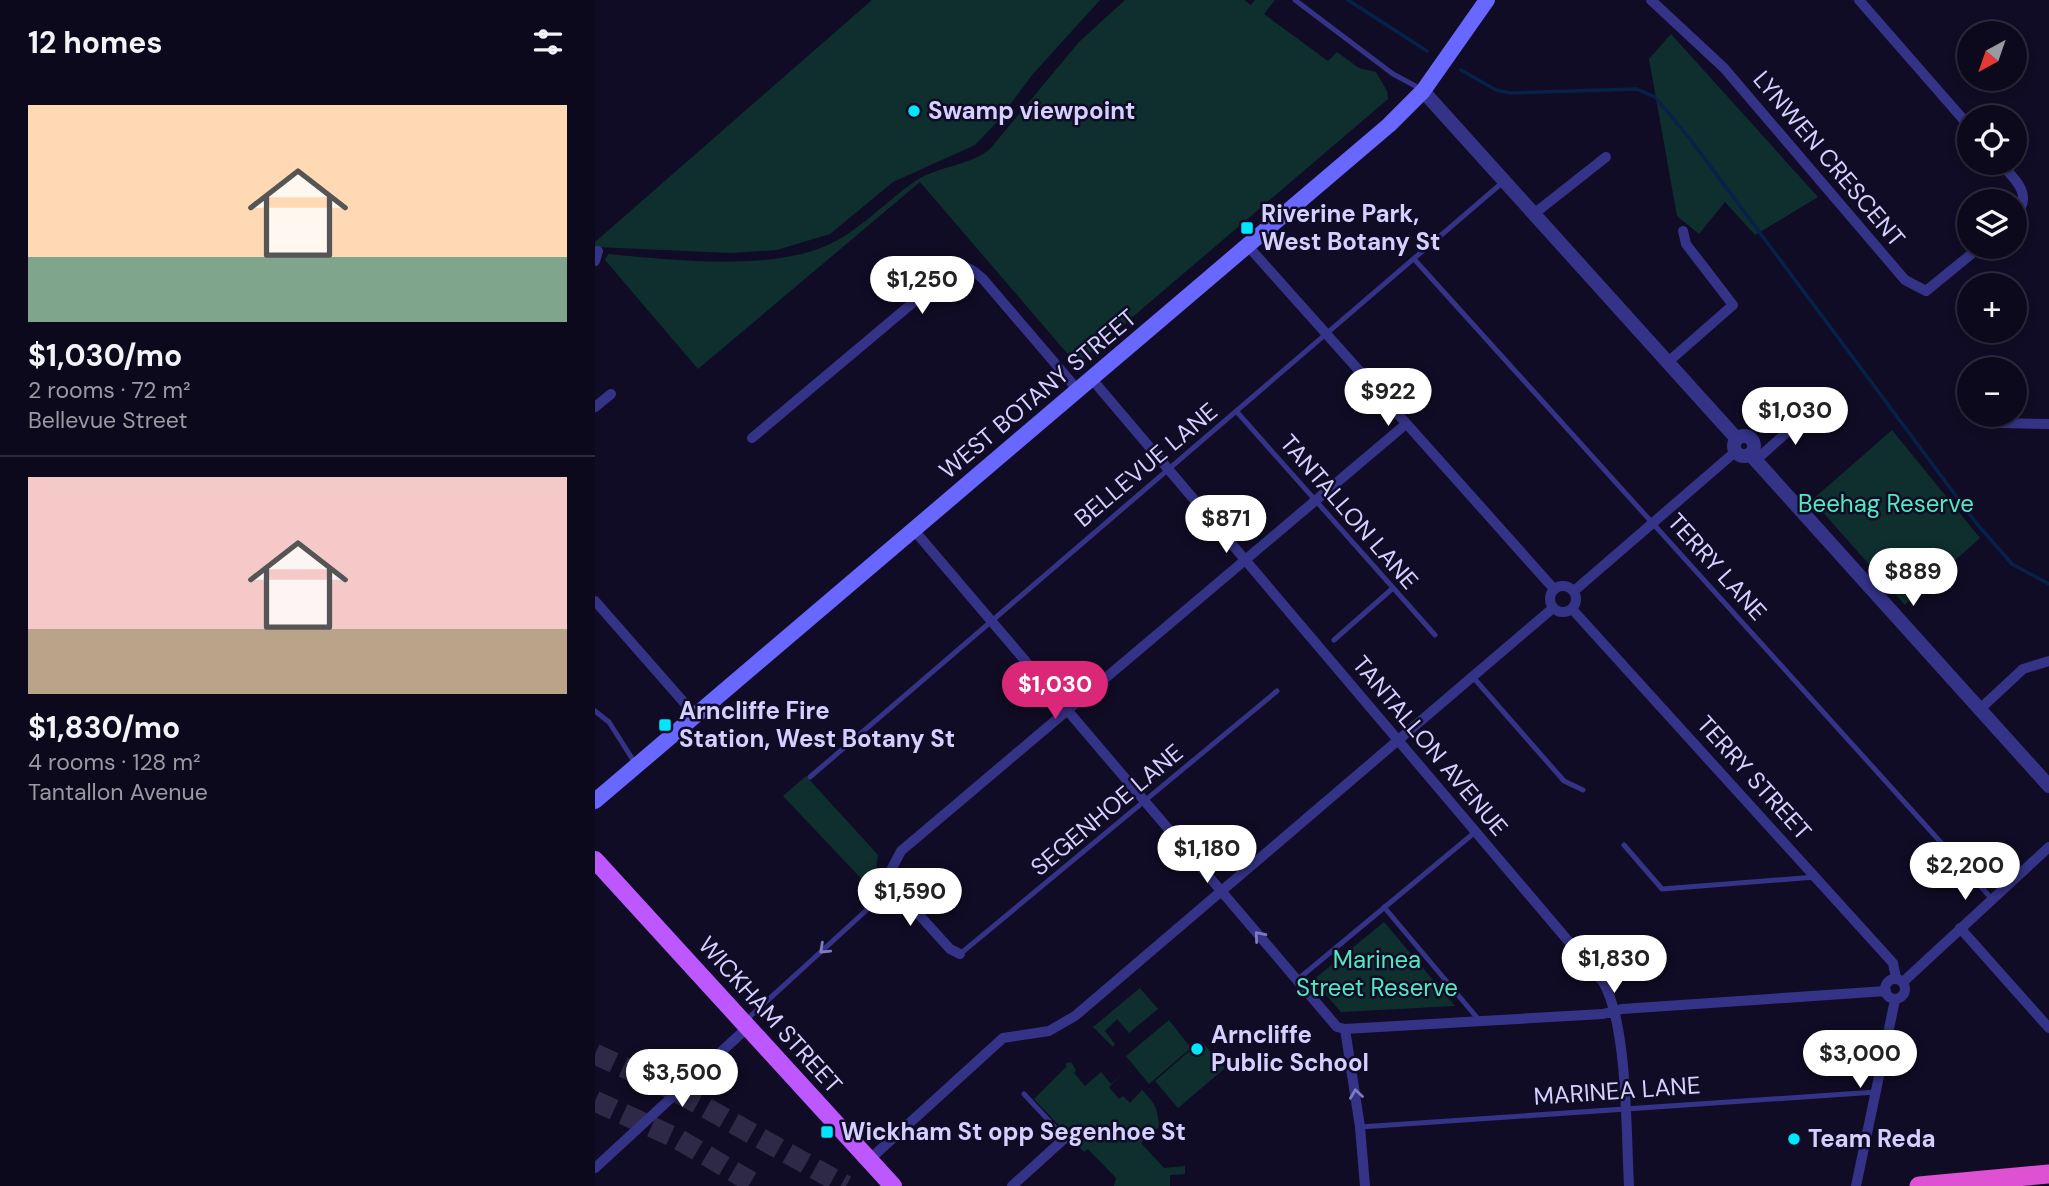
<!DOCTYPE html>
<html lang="en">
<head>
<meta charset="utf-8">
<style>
  :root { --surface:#0c091c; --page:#151225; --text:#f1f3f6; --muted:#9a9aa3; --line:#2c2a3b; --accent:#db2777 }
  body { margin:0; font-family:"DM Sans",sans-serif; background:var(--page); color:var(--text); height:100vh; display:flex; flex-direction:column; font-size:26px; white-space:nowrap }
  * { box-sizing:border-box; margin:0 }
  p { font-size:23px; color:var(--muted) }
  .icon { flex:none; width:38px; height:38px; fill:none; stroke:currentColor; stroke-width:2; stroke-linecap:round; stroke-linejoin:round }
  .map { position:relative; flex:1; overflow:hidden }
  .panel { display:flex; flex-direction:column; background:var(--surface); width:595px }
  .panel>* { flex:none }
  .needle { width:46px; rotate:220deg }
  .buttons { position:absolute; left:1362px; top:21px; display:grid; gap:14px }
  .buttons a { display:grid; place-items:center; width:70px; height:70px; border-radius:50%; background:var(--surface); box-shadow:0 4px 10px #0003,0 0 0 2px var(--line); font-size:35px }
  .price { position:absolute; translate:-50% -60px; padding:0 16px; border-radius:24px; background:#fff; color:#222; font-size:23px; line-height:46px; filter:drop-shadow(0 2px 4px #0008) }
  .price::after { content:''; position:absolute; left:50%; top:42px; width:21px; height:16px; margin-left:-10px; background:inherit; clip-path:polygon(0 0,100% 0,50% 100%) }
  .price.current { background:var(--accent); color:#fff }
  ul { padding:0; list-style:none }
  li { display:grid; align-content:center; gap:14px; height:371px; padding:0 28px }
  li+li { border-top:2px solid var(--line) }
  li span { display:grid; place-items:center; height:217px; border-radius:0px; color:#555 }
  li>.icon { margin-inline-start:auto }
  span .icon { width:126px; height:126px; fill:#fffc; stroke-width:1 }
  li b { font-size:30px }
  h2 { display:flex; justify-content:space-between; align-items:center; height:84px; padding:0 28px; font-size:30px }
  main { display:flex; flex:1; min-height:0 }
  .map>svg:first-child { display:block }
</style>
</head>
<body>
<main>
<section class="panel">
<h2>12 homes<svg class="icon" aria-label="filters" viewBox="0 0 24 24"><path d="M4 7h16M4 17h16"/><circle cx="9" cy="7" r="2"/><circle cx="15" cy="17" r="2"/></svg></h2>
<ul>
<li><span style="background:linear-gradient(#ffd9b3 70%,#7fa58c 0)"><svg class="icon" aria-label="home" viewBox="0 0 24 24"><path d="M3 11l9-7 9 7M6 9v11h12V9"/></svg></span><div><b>$1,030/mo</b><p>2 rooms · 72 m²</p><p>Bellevue Street</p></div></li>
<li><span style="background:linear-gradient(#f6c9c9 70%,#b9a48a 0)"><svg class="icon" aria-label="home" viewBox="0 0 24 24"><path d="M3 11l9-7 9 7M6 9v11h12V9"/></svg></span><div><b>$1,830/mo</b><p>4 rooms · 128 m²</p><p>Tantallon Avenue</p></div></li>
</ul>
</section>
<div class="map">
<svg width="1454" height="1186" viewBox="0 0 1454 1186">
  <rect width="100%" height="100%" fill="#100c25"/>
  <path fill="#0f2f2e" d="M 277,0 L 505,0 L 437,75 L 403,121 L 380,145 L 298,182 L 235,234 L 182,250 L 137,253 L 0,247 L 0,242 Z
    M 530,0 L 649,0 L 656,5 L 660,0 L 680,0 L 669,14 L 733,61 L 742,52 L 764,68 L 781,72 L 792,91 L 793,99 L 486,361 L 477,359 L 325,182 L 103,369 L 10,260 L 13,254 C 77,260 176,272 235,244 C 267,229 293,199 322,180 C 344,166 374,166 395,149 L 484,42 Z
    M 1076,34 L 1223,197 L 1160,235 L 1130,202 L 1104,234 L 1082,216 L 1054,59 Z
    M 1297,430 L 1385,538 L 1310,605 L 1217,500 Z
    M 211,776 L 283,855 L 278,891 L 188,796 Z
    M 789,922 L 860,1006 L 746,1012 L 718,980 Z
    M 545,988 L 563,1009 L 534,1033 L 522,1019 L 510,1031 L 520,1044 L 518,1047 L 498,1027 Z
    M 574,1020 L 596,1048 L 554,1084 L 531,1056 Z
    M 606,1041 L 630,1068 L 583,1108 L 560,1081 Z
    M 476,1062 L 481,1070 L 479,1073 L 490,1086 L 506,1072 L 516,1084 L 527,1074 L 514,1087 L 524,1099 L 528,1096 L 535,1103 L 547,1090 C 561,1104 563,1110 564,1127 L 546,1143 L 569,1168 L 590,1166 L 590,1174 L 575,1175 L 575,1186 L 519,1186 L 521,1178 L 493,1149 L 489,1152 L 439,1099 L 472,1066 L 470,1064 Z"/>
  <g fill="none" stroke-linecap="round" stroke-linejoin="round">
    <path stroke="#072149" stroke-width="3.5" d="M 753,0 L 832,51
      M 866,70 L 901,90 L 915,93 L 1042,89 L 1060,97 L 1095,139 L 1382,524 L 1417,564 L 1454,584"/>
    <path stroke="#2e2946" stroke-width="21" stroke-dasharray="21 10" stroke-linecap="butt" d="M 0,1054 L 79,1090 L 251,1186
      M 0,1101 L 83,1139 L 163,1186"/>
    <path stroke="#353388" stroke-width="5" d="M 700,0 L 798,74 L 826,89
      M 819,259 L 1397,899
      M 642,412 L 840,635
      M 739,640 L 798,588
      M 877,676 L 969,781 L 988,790
      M 0,711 L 14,722 L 40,763
      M 215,777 L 908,182
      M 1029,845 L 1067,889 L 1220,877
      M 789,907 L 884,1020
      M 365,954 L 682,691
      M 702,980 L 879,833
      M 150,1021 L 298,886
      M 429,1094 L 470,1138
      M 765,1127 L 1281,1092"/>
    <path stroke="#353388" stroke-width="10" d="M 1056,0 L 1129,68 L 1310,280 L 1331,291 L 1385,247
      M 1264,0 L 1374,126
      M 1405,163 C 1420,179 1440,196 1419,216
      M 940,213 L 1011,157
      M 652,245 L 959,589
      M 0,261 L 3,251
      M 1073,362 L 1138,305 L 1091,244 L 1088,231
      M 496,378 L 1008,982 C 1033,1024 1031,1134 1034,1186
      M 0,407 L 16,394
      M 1404,423 L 1454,424
      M 157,438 L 358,269 C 372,264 378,270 388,279 L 482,389
      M 1161,460 L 1218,409
      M 318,529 L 742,1027 L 750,1029 L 1008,1014 L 1027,1009 L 1291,991
      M955 599a13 13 0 1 1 26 0a13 13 0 1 1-26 0Z
      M 979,591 L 1140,452
      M 0,601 L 100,715
      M 977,609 L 1298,963 L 1301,978
      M 1385,709 L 1428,669 L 1454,661
      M 1365,928 L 1454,1028
      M 365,954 L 355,949 L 298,886 L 293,876 L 306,851 L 811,424
      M1290 989a10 10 0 1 1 20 0a10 10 0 1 1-20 0Z
      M 1308,982 L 1454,847
      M 750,1029 L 765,1127 L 770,1186
      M 275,1159 L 408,1038 L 454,1031 L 480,1016 L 958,608
      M 0,1168 L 153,1027
      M 417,1186 L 470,1138
      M 1261,1186 L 1300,1000"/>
    <path stroke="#353388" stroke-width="14" d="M 828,91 L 1142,439
      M1139 446a10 10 0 1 1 20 0a10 10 0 1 1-20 0Z
      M 1155,454 L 1454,786"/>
    <path stroke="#6867ff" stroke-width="16" d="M 0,801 L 794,125 L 828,91 L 892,0"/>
    <path stroke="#bd57ff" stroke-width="18" d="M 0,860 L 298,1186"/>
    <path stroke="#de51d2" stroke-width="19" d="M 1324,1186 L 1454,1174"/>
  </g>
  <defs><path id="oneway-chevron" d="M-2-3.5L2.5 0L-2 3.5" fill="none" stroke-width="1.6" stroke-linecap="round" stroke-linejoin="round" transform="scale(1.75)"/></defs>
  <g stroke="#7d7abe">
    <use href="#oneway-chevron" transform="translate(664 936) rotate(-131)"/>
    <use href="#oneway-chevron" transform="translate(229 949) rotate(137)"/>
    <use href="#oneway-chevron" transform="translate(761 1094) rotate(-98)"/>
  </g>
  <g fill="#00e7fb" stroke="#100c25" stroke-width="2.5">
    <circle cx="319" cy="111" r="7"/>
    <rect x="645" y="221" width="14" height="14" rx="3.5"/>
    <rect x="63" y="718" width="14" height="14" rx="3.5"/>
    <circle cx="602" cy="1049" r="7"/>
    <rect x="225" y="1125" width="14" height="14" rx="3.5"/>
    <circle cx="1199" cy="1139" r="7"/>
  </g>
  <g text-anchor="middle" stroke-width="5" stroke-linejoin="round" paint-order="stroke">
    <g font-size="24" font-weight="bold" fill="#d5d0ff" stroke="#100c25" text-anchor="start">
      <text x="333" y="119">Swamp viewpoint</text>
      <text x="666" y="222">Riverine Park,<tspan x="666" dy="28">West Botany St</tspan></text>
      <text x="84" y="719">Arncliffe Fire<tspan x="84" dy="28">Station, West Botany St</tspan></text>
      <text x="616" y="1043">Arncliffe<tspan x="616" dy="28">Public School</tspan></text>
      <text x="246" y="1140">Wickham St opp Segenhoe St</text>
      <text x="1213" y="1147">Team Reda</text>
    </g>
    <g font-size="24" fill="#d5d0ff" stroke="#100c25">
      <text transform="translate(1234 159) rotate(50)" y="8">LYNWEN CRESCENT</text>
      <text transform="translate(443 394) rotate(-40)" y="8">WEST BOTANY STREET</text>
      <text transform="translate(551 465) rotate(-40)" y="8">BELLEVUE LANE</text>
      <text transform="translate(754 512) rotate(49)" y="8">TANTALLON LANE</text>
      <text transform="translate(1122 567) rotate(48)" y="8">TERRY LANE</text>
      <text transform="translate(835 746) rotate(50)" y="8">TANTALLON AVENUE</text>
      <text transform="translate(1159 778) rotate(48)" y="8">TERRY STREET</text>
      <text transform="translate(512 810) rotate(-40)" y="8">SEGENHOE LANE</text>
      <text transform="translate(175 1015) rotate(48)" y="8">WICKHAM STREET</text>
      <text transform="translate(1022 1091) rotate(-4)" y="8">MARINEA LANE</text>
    </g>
    <g font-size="24" fill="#52e9c1" stroke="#100c25">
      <text x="1291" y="512">Beehag Reserve</text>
      <text x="782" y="968">Marinea<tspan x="782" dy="28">Street Reserve</tspan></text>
    </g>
  </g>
</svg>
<div class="buttons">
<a><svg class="needle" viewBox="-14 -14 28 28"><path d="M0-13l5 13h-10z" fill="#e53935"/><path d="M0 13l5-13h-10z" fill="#9a9aa3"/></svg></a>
<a><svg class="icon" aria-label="locate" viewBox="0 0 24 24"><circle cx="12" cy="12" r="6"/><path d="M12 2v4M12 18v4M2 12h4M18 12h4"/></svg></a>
<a><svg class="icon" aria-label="layers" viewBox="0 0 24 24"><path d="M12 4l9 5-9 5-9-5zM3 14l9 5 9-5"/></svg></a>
<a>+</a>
<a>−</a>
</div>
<b class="price" style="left:327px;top:316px">$1,250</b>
<b class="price" style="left:793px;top:428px">$922</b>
<b class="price" style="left:1200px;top:447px">$1,030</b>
<b class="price" style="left:631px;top:555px">$871</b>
<b class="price" style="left:1318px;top:608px">$889</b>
<b class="price current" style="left:460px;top:721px">$1,030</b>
<b class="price" style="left:612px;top:885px">$1,180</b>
<b class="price" style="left:1370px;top:902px">$2,200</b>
<b class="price" style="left:315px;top:928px">$1,590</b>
<b class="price" style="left:1019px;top:995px">$1,830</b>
<b class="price" style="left:1265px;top:1090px">$3,000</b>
<b class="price" style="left:87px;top:1109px">$3,500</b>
</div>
</main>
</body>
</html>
